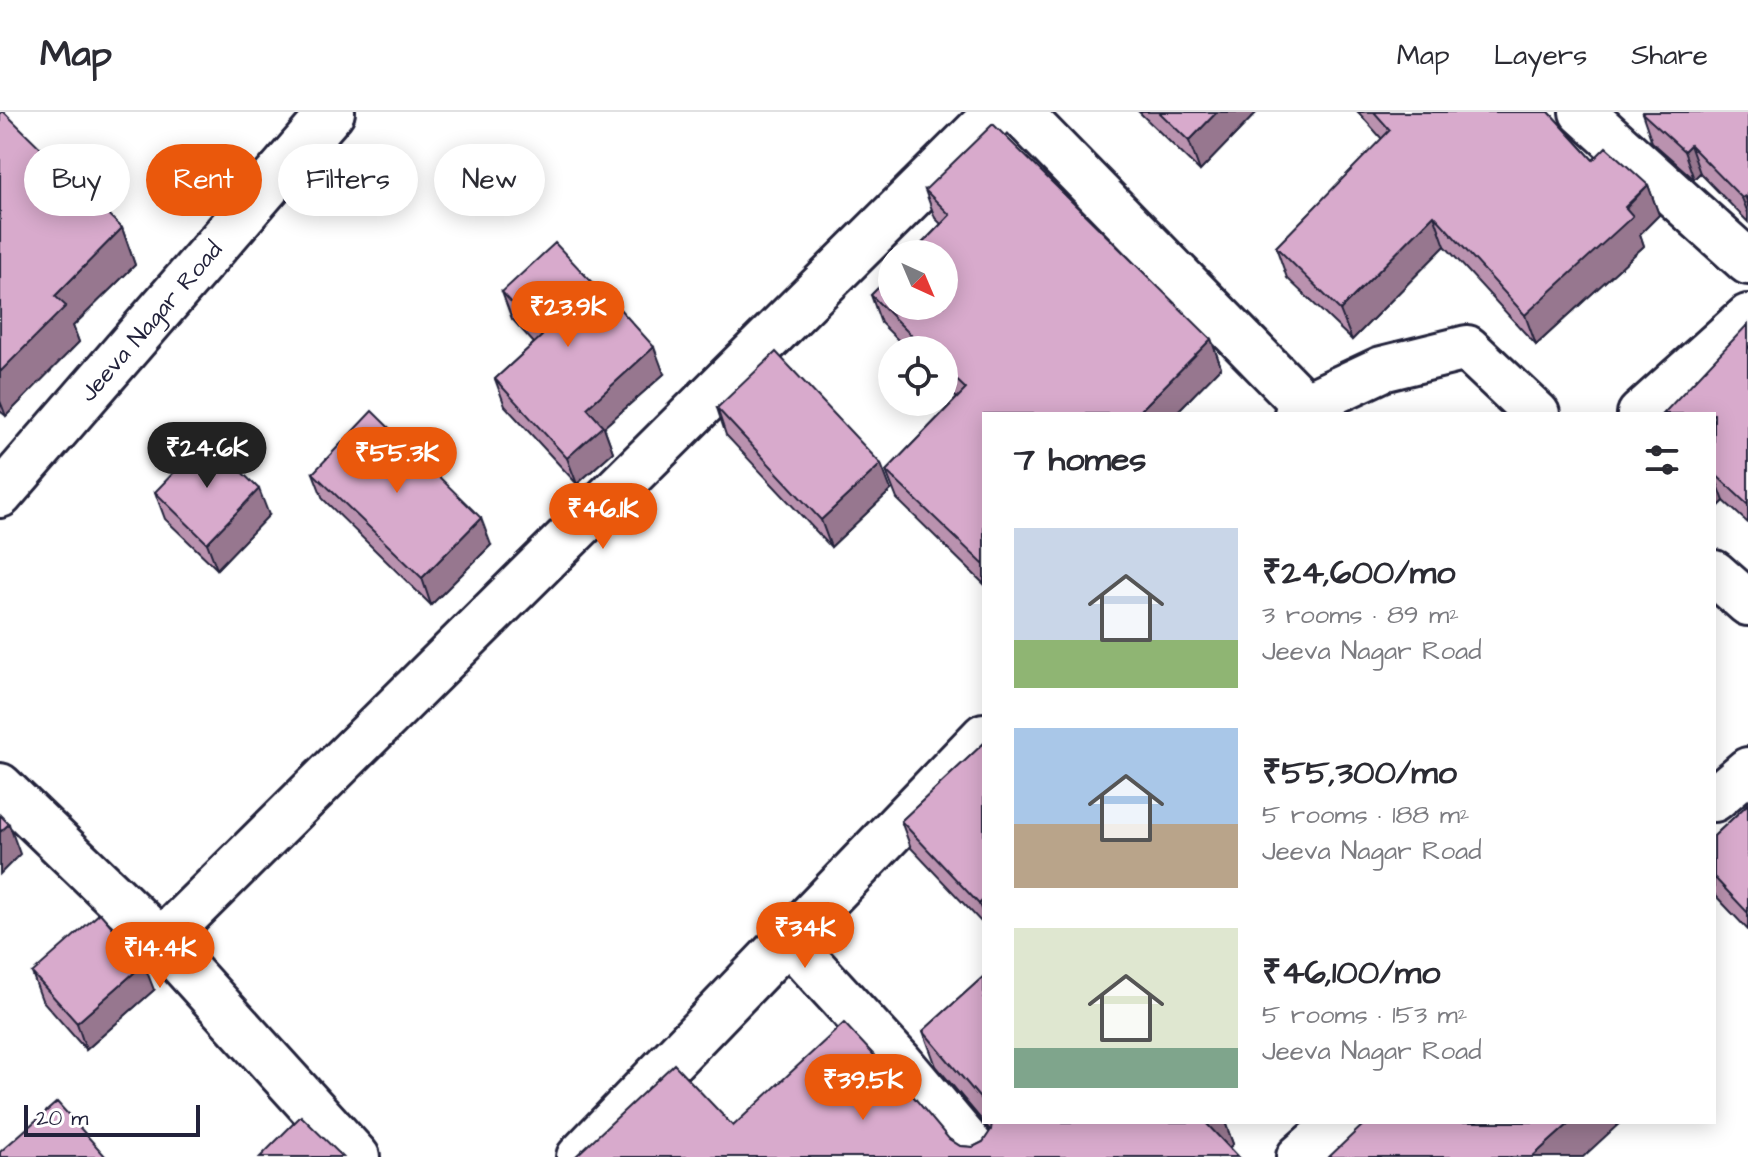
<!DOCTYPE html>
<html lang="en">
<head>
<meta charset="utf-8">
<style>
  :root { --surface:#fff; --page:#f7f7f7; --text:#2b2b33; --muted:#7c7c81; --line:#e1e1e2; --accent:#ea580c }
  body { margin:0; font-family:"Architects Daughter",sans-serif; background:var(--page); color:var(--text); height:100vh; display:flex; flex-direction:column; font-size:30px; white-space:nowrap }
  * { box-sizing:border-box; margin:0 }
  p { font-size:26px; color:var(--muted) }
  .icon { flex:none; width:44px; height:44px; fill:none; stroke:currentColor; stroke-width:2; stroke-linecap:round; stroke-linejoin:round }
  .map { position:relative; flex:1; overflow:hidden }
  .side { position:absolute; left:982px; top:300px; width:734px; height:712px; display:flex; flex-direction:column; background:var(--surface); border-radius:0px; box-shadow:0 4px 20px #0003 }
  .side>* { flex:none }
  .top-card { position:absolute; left:24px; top:32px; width:760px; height:72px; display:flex; gap:16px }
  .needle { width:52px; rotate:136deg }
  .tools { position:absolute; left:878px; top:128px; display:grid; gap:16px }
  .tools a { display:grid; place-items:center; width:80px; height:80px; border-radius:50%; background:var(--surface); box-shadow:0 4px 20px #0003; font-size:40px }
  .scale { position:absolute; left:24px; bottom:20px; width:176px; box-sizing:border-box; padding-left:8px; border:4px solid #22223b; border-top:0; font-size:22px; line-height:28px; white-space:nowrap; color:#22223b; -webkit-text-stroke:6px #fff; paint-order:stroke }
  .price { position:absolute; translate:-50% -68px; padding:0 18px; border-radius:28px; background:var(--accent); color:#fff; font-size:26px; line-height:52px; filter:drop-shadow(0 2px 4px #0008) }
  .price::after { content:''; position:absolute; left:50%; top:48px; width:24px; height:18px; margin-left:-12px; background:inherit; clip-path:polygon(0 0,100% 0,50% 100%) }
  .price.active { background:#222; color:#fff }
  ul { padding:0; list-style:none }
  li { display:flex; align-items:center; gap:24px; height:200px; padding:0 32px }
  li span { display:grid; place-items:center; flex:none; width:224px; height:160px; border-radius:0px; color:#555 }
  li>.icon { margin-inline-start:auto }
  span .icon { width:96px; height:96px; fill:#fffc; stroke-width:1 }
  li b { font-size:34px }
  h2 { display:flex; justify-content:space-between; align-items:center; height:96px; padding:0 32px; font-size:34px }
  .tag { padding:0 28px; border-radius:36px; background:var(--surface); box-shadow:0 4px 20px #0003; font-size:28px; line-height:72px }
  .tag.active { background:var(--accent); color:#fff }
  header { display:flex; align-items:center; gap:48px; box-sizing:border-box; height:112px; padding:0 40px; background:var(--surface); border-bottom:2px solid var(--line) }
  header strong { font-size:38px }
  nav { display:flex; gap:44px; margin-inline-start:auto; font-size:28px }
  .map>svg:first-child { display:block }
</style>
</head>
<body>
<header>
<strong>Map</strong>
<nav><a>Map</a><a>Layers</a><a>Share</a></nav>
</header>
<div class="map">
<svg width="1748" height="1045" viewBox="0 0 1748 1045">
  <rect width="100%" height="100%" fill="#fff"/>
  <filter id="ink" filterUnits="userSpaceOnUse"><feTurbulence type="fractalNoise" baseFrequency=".0125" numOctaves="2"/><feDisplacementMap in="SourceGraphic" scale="16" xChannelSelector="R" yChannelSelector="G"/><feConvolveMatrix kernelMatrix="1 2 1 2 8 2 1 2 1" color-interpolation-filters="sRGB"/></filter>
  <g filter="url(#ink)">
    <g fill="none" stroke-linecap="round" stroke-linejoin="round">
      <g stroke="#22223b" stroke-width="50">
        <g id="minor">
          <path d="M 1019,0 L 1305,293"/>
          <path d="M 1582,0 L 1748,150"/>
          <path d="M 1297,302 L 1305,293 L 1382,257 L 1467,236 L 1537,302"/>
          <path d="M 1640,302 L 1748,205"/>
          <path id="s1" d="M 0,383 L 332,0"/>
          <path d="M 1714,461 L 1748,491"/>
          <path d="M 0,674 L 161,829 L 357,1045"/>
          <path d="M 1714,687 L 1748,658"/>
          <path d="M 787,827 L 900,950 L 980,1045"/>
          <path d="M 161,829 L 997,0"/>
          <path d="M 579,1045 L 984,624"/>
          <path d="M 1299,1045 L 1339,1010"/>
        </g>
      </g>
      <use href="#minor" stroke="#fff" stroke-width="44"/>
    </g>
    <path fill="#ba92af" stroke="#22223b" stroke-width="2" d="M 1139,0 L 1257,0 L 1200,59 Z
      M 1358,0 L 1549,0 L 1593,48 L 1648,73 L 1659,103 L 1640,122 L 1644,134 L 1536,233 L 1445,134 L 1352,228 L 1287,166 L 1276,135 L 1382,27 Z
      M 1748,0 L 1748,110 L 1700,61 L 1694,67 L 1652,30 L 1642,1 Z
      M 0,2 L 122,116 L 135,153 L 73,214 L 79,230 L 6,304 L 0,299 Z
      M 925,78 L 1211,227 L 1221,255 L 1175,302 L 984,302 L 984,472 L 897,387 L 886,359 L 957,286 L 944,274 L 944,238 L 908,238 L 881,211 L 871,183 L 941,112 L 935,106 Z
      M 502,180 L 664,262 L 604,315 L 613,340 L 577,372 L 505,294 L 495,267 L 534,231 L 512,207 Z
      M 1748,212 L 1748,411 L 1724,389 L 1719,394 L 1714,389 L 1714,302 Z
      M 717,296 L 891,378 L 831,435 L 726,323 Z
      M 313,361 L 491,433 L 431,493 L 323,387 Z
      M 155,380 L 269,403 L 217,457 L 165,407 Z
      M 984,631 L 984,813 L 911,736 L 901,709 Z
      M 1748,692 L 1748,818 L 1714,782 L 1714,724 Z
      M 32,861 L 154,878 L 86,938 L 42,888 Z
      M 984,864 L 984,1010 L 1225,1010 L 1233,1032 L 1229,1036 L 575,1045 L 733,1014 L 949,1027 L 960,1034 L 973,1035 L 983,1030 L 991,1019 L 936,954 L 923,919 Z"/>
    <path fill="#97778f" stroke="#22223b" stroke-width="2" d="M 1217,0 L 1257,0 L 1200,59 L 1189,29 Z
      M 1690,33 L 1700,61 L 1694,67 L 1684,39 Z
      M 1648,73 L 1659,103 L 1640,122 L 1644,134 L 1536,233 L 1525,203 Z
      M 1745,84 L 1748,92 L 1748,101 L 1742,86 Z
      M 1434,103 L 1445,134 L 1352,228 L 1340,198 Z
      M 122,116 L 135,153 L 73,214 L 79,230 L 6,304 L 0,289 L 0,260 L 55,184 Z
      M 1211,227 L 1221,255 L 1175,302 L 1137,302 Z
      M 654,235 L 664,262 L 604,315 L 613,340 L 577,372 L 567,346 L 587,296 Z
      M 881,352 L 891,378 L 831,435 L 821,408 Z
      M 1714,362 L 1724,389 L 1719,394 L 1714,380 Z
      M 259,377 L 269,403 L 217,457 L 207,431 Z
      M 481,406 L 491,433 L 431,493 L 422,466 Z
      M 9,712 L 20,742 L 0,762 L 0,720 Z
      M 984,787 L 984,804 L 979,792 Z
      M 144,852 L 154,878 L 86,938 L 77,911 Z
      M 1207,1010 L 1225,1010 L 1233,1032 L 1218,1045 Z
      M 1571,1010 L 1621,1010 L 1583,1045 L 1532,1045 Z"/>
    <path fill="#d8aacc" stroke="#22223b" stroke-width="2" d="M 2,0 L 4,0 L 122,116 L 55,184 L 66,194 L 0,260 L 0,2 Z
      M 1159,0 L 1217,0 L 1189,29 Z
      M 1374,0 L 1549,0 L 1593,48 L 1606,35 L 1648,73 L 1625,95 L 1633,104 L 1525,203 L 1434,103 L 1340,198 L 1276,135 L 1390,18 Z
      M 1643,0 L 1748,0 L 1748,87 L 1745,84 L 1742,86 L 1690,33 L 1684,39 L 1642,1 Z
      M 993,12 L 1211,227 L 1137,302 L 984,302 L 984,453 L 886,359 L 966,277 L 944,256 L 944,238 L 926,238 L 871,183 L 892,162 L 892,194 L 944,194 L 944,142 L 912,142 L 950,103 L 925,78 Z
      M 555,131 L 599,178 L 601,176 L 654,235 L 587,296 L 603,314 L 567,346 L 495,267 L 542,224 L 502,180 Z
      M 1748,212 L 1748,393 L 1714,361 L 1714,302 L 1663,302 Z
      M 776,240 L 881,352 L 821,408 L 717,296 Z
      M 372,299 L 481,406 L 422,466 L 313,361 Z
      M 207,326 L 259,377 L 207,431 L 155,380 Z
      M 984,631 L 984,787 L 979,792 L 901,709 Z
      M 1748,692 L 1748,801 L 1714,765 L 1714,724 Z
      M 0,703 L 9,712 L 0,720 Z
      M 100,801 L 144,852 L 77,911 L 32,861 Z
      M 984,864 L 984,991 L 923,919 Z
      M 844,911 L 885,955 L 887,953 L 949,1027 L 960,1034 L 973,1035 L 983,1030 L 991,1018 L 992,1010 L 1207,1010 L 1206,1011 L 1238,1045 L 575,1045 L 674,952 L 733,1014 Z
      M 57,990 L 106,1045 L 0,1045 L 0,1040 Z
      M 301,1004 L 343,1045 L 260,1045 Z
      M 1366,1010 L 1571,1010 L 1532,1045 L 1329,1045 Z"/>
  </g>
  <g text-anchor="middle" stroke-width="6" stroke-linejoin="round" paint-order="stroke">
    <g font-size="24" fill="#22223b" stroke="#fff">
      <text dy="8" stroke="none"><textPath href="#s1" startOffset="230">Jeeva Nagar Road</textPath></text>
    </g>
  </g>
</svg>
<div class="tools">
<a><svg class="needle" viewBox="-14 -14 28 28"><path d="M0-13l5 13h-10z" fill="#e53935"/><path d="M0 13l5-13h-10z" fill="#7c7c81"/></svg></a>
<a><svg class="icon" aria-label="locate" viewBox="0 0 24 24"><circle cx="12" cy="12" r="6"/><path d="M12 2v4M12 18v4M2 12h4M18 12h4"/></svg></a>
</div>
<div class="scale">20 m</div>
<b class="price" style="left:568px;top:237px">₹23.9K</b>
<b class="price active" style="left:207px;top:378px">₹24.6K</b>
<b class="price" style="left:397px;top:383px">₹55.3K</b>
<b class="price" style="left:603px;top:439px">₹46.1K</b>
<b class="price" style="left:805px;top:858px">₹34K</b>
<b class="price" style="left:160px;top:878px">₹14.4K</b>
<b class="price" style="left:863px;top:1010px">₹39.5K</b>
<div class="top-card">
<a class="tag">Buy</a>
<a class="tag active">Rent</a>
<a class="tag">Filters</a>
<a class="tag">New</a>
</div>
<section class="side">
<h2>7 homes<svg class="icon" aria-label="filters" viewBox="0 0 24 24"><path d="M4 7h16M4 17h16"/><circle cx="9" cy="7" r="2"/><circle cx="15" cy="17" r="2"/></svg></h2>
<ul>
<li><span style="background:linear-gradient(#c9d6e8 70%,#8fb573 0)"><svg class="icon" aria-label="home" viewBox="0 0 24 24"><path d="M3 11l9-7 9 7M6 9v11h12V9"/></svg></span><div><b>₹24,600/mo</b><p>3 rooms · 89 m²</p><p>Jeeva Nagar Road</p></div></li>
<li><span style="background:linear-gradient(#a9c7e8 60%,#b9a48a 0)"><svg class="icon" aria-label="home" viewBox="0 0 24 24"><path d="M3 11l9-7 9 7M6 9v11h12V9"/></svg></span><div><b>₹55,300/mo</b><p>5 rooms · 188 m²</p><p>Jeeva Nagar Road</p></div></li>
<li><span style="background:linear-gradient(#dfe7d0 75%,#7fa58c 0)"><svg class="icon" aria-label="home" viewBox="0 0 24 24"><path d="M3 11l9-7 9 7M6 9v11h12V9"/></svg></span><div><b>₹46,100/mo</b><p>5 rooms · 153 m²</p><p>Jeeva Nagar Road</p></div></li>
</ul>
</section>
</div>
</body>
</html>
